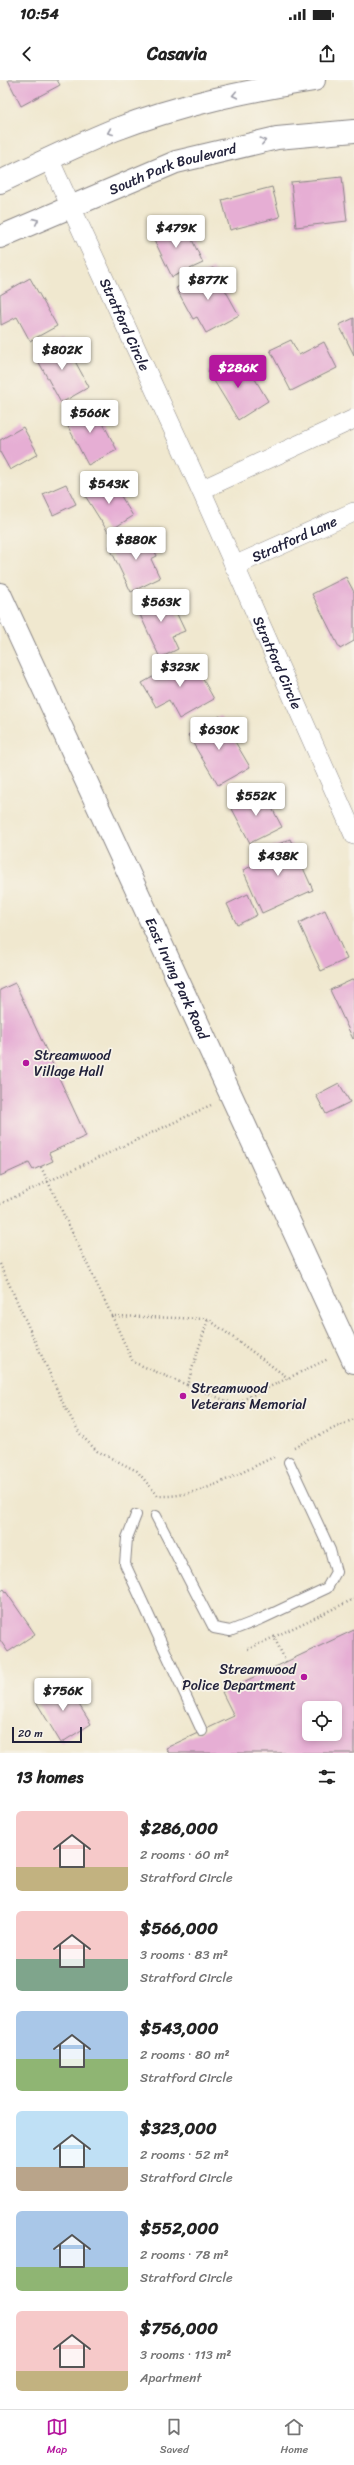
<!DOCTYPE html>
<html lang="en">
<head>
<meta charset="utf-8">
<style>
  :root { --surface:#fff; --page:#f2f2f2; --text:#222; --muted:#767676; --line:#e0e0e0; --accent:#b5179e }
  body { margin:0; font-family:Sriracha,sans-serif; background:var(--page); color:var(--text); height:100vh; display:flex; flex-direction:column; font-size:15px; white-space:nowrap }
  * { box-sizing:border-box; margin:0 }
  p { font-size:13px; color:var(--muted) }
  .icon { flex:none; width:22px; height:22px; fill:none; stroke:currentColor; stroke-width:2; stroke-linecap:round; stroke-linejoin:round }
  .map { position:relative; height:1673px; overflow:hidden }
  .details { display:flex; flex-direction:column; background:var(--surface); flex:1 }
  .details>* { flex:none }
  .tools { position:absolute; left:302px; top:1621px; display:grid; gap:8px }
  .tools a { display:grid; place-items:center; width:40px; height:40px; border-radius:6px; background:var(--surface); box-shadow:0 2px 6px #0003; font-size:20px }
  .scale { position:absolute; left:12px; bottom:10px; width:70px; box-sizing:border-box; padding-left:4px; border:2px solid #22223b; border-top:0; font-size:11px; line-height:14px; white-space:nowrap; color:#22223b; -webkit-text-stroke:3px #f7f3e8; paint-order:stroke }
  .price { position:absolute; translate:-50% -34px; padding:0 9px; border-radius:4px; background:#fff; color:#222; font-size:13px; line-height:26px; filter:drop-shadow(0 1px 2px #0008) }
  .price::after { content:''; position:absolute; left:50%; top:24px; width:12px; height:9px; margin-left:-6px; background:inherit; clip-path:polygon(0 0,100% 0,50% 100%) }
  .price.on { background:var(--accent); color:#fff }
  ul { padding:0; list-style:none }
  li { display:flex; align-items:center; gap:12px; height:100px; padding:0 16px }
  li span { display:grid; place-items:center; flex:none; width:112px; height:80px; border-radius:6px; color:#555 }
  li>.icon { margin-inline-start:auto }
  span .icon { width:48px; height:48px; fill:#fffc; stroke-width:1 }
  li b { font-size:17px }
  h2 { display:flex; justify-content:space-between; align-items:center; height:48px; padding:0 16px; font-size:17px }
  .status { display:flex; justify-content:space-between; align-items:center; height:28px; padding:0 20px; background:var(--surface); direction:ltr }
  .status svg { height:11px; fill:currentColor }
  header { display:flex; justify-content:space-between; align-items:center; height:52px; padding:0 16px; background:var(--surface); font-size:18px; font-weight:800 }
  .dock { display:flex; justify-content:space-around; align-items:center; height:56px; border-top:1px solid var(--line); background:var(--surface); font-size:11px; color:var(--muted) }
  .dock a { display:grid; justify-items:center; gap:2px }
  .dock .on { color:var(--accent) }
  .map>svg:first-child { display:block }
</style>
</head>
<body>
<div class="status"><b>10:54</b><svg viewBox="0 0 49 12"><path d="M0 12V9h3v3zM5 12V6h3v6zM10 12V3h3v9zM15 12V0h3v12zM26 1h20v11H26zM47 4h2v5h-2z"/></svg></div>
<header><svg class="icon" aria-label="back" viewBox="0 0 24 24"><path d="M15 5l-7 7 7 7"/></svg>Casavia<svg class="icon" aria-label="share" viewBox="0 0 24 24"><path d="M12 15V3M7 8l5-5 5 5M5 13v7h14v-7"/></svg></header>
<div class="map">
<svg width="354" height="1673" viewBox="0 0 354 1673">
  <rect width="100%" height="100%" fill="#f7f3e8"/>
  <filter id="ink" filterUnits="userSpaceOnUse"><feTurbulence type="fractalNoise" baseFrequency=".025" numOctaves="2"/><feDisplacementMap in="SourceGraphic" scale="8" xChannelSelector="R" yChannelSelector="G"/><feConvolveMatrix kernelMatrix="1 2 1 2 8 2 1 2 1" color-interpolation-filters="sRGB"/></filter>
  <filter id="wash" filterUnits="userSpaceOnUse"><feTurbulence type="fractalNoise" baseFrequency=".012" numOctaves="4" result="noise"/><feDisplacementMap in="SourceGraphic" scale="16" xChannelSelector="R" yChannelSelector="G"/><feGaussianBlur stdDeviation="0.9" result="paint"/><feColorMatrix in="noise" values="0 0 0 0 0 0 0 0 0 0 0 0 0 0 0 0 0 1.4 0 .05"/><feComposite in="paint" operator="in"/></filter>
  <g filter="url(#wash)">
    <rect width="100%" height="100%" fill="#f0e8cf"/>
    <g id="blocks">
      <path fill="#e6aed4" fill-rule="evenodd" d="M 8,0 L 57,0 L 60,5 L 21,26 Z
        M 342,97 L 347,141 L 296,147 L 291,102 Z
        M 272,107 L 280,137 L 230,150 L 222,120 Z
        M 168,140 L 176,155 L 187,149 L 203,183 L 172,197 L 149,149 Z
        M 213,188 L 239,235 L 206,253 L 197,237 L 193,239 L 176,208 Z
        M 30,198 L 57,246 L 30,261 L 17,237 L 1,245 L 0,215 Z
        M 354,238 L 354,275 L 339,245 Z
        M 63,259 L 89,307 L 61,323 L 35,275 Z
        M 291,260 L 299,275 L 324,262 L 337,288 L 291,311 L 270,270 Z
        M 229,278 L 240,295 L 249,289 L 268,321 L 238,340 L 208,291 Z
        M 92,322 L 117,370 L 88,385 L 63,337 Z
        M 23,347 L 38,374 L 10,390 L 0,372 L 0,360 Z
        M 110,398 L 133,436 L 108,452 L 84,414 Z
        M 66,404 L 76,424 L 53,435 L 43,414 Z
        M 139,452 L 144,464 L 150,461 L 157,476 L 151,479 L 160,498 L 131,512 L 109,466 Z
        M 346,497 L 354,512 L 354,561 L 340,569 L 312,514 Z
        M 167,513 L 185,551 L 172,556 L 178,569 L 160,578 L 136,526 Z
        M 190,576 L 214,619 L 179,639 L 169,620 L 156,627 L 142,603 Z
        M 220,636 L 250,687 L 218,705 L 188,655 Z
        M 263,711 L 282,747 L 250,763 L 231,727 Z
        M 290,759 L 313,810 L 262,833 L 243,790 L 259,783 L 255,775 Z
        M 248,814 L 257,835 L 237,845 L 227,824 Z
        M 325,830 L 347,879 L 321,891 L 299,843 Z
        M 354,899 L 354,958 L 353,959 L 330,910 Z
        M 15,903 L 86,1056 L 49,1073 L 53,1081 L 33,1090 L 29,1083 L 0,1096 L 0,910 Z
        M 339,1003 L 350,1022 L 326,1034 L 316,1015 Z
        M 4,1509 L 35,1554 L 8,1572 L 0,1560 L 0,1512 Z
        M 354,1550 L 354,1673 L 169,1673 L 166,1668 L 234,1636 L 222,1612 ZM 309,1628 L 335,1628 L 335,1654 L 309,1654 Z
        M 65,1602 L 91,1644 L 61,1663 L 35,1620 Z"/>
    </g>
  </g>
  <g filter="url(#ink)">
    <use href="#blocks" fill-opacity="0" stroke="#898585" stroke-width="1"/>
    <g fill="none" stroke-linecap="round" stroke-linejoin="round">
      <g stroke="#898585" stroke-width="12">
        <path id="service" d="M 136,1435 L 127,1458 L 125,1484 L 202,1651
          M 156,1436 L 214,1548 L 230,1551 L 261,1539 L 327,1508 L 336,1492 L 330,1470 L 289,1382"/>
      </g>
      <g stroke="#898585" stroke-width="20">
        <g id="minor">
          <path id="s1" d="M 49,79 L 201,410 L 354,755"/>
          <path d="M 201,410 L 354,339"/>
          <path id="s2" d="M 234,486 L 354,432"/>
        </g>
      </g>
      <g stroke="#898585" stroke-width="24">
        <g id="tertiary">
          <path d="M 0,102 C 38,84 75,66 114,50 C 178,25 246,11 314,0"/>
          <path id="s3" d="M 0,157 L 176,82 L 277,58 L 354,51"/>
        </g>
      </g>
      <g stroke="#898585" stroke-width="24">
        <g id="secondary">
          <path id="s4" d="M 0,514 L 354,1282"/>
        </g>
      </g>
      <path stroke="#898585" stroke-width="2.5" stroke-dasharray="1 3" stroke-linecap="butt" d="M 41,1087 L 112,1236 L 208,1239 L 288,1298
        M 0,1124 L 211,1025
        M 0,1184 L 64,1325 L 80,1354 L 97,1371 L 137,1391 L 158,1416 C 200,1418 236,1394 274,1377
        M 112,1236 L 133,1282 L 187,1305 L 208,1239
        M 187,1305 L 234,1324 L 328,1279
        M 294,1367 L 354,1339
        M 248,1569 L 274,1557
        M 286,1582 L 274,1557 L 354,1519"/>
      <use href="#service" stroke="#fff" stroke-width="10"/>
      <use href="#minor" stroke="#fff" stroke-width="19"/>
      <use href="#tertiary" stroke="#fff" stroke-width="22"/>
      <use href="#secondary" stroke="#fff" stroke-width="22"/>
    </g>
    <defs><path id="oneway-chevron" d="M-2-3.5L2.5 0L-2 3.5" fill="none" stroke-width="1.6" stroke-linecap="round" stroke-linejoin="round"/></defs>
    <g stroke="#9c9ca7">
      <use href="#oneway-chevron" transform="translate(235 15) rotate(168)"/>
      <use href="#oneway-chevron" transform="translate(110 52) rotate(158)"/>
      <use href="#oneway-chevron" transform="translate(263 61) rotate(-13)"/>
      <use href="#oneway-chevron" transform="translate(36 141) rotate(-24)"/>
    </g>
  </g>
  <g fill="#b5179e" stroke="#f7f3e8" stroke-width="1.5">
    <circle cx="26" cy="983" r="4"/>
    <circle cx="183" cy="1316" r="4"/>
    <circle cx="304" cy="1597" r="4"/>
  </g>
  <g text-anchor="middle" stroke-width="3.5" stroke-linejoin="round" paint-order="stroke">
    <g font-size="14" fill="#22223b" stroke="#f7f3e8">
      <text dy="5" stroke="none"><textPath href="#s3" startOffset="186">South Park Boulevard</textPath></text>
      <text dy="5" stroke="none"><textPath href="#s1" startOffset="182">Stratford Circle</textPath></text>
      <text dy="5" stroke="none"><textPath href="#s2" startOffset="66">Stratford Lane</textPath></text>
      <text dy="5" stroke="none"><textPath href="#s1" startOffset="553">Stratford Circle</textPath></text>
      <text dy="5" stroke="none"><textPath href="#s4" startOffset="423">East Irving Park Road</textPath></text>
    </g>
    <g font-size="14" fill="#22223b" stroke="#f7f3e8" text-anchor="start">
      <text x="34" y="980">Streamwood<tspan x="34" dy="16">Village Hall</tspan></text>
      <text x="191" y="1313">Streamwood<tspan x="191" dy="16">Veterans Memorial</tspan></text>
      <text x="296" y="1594" text-anchor="end">Streamwood<tspan x="296" dy="16">Police Department</tspan></text>
    </g>
  </g>
</svg>
<div class="tools">
<a><svg class="icon" aria-label="locate" viewBox="0 0 24 24"><circle cx="12" cy="12" r="6"/><path d="M12 2v4M12 18v4M2 12h4M18 12h4"/></svg></a>
</div>
<div class="scale">20 m</div>
<b class="price" style="left:176px;top:169px">$479K</b>
<b class="price" style="left:208px;top:221px">$877K</b>
<b class="price" style="left:62px;top:291px">$802K</b>
<b class="price on" style="left:238px;top:309px">$286K</b>
<b class="price" style="left:90px;top:354px">$566K</b>
<b class="price" style="left:109px;top:425px">$543K</b>
<b class="price" style="left:136px;top:481px">$880K</b>
<b class="price" style="left:161px;top:543px">$563K</b>
<b class="price" style="left:180px;top:608px">$323K</b>
<b class="price" style="left:219px;top:671px">$630K</b>
<b class="price" style="left:256px;top:737px">$552K</b>
<b class="price" style="left:278px;top:797px">$438K</b>
<b class="price" style="left:63px;top:1632px">$756K</b>
</div>
<section class="details">
<h2>13 homes<svg class="icon" aria-label="filters" viewBox="0 0 24 24"><path d="M4 7h16M4 17h16"/><circle cx="9" cy="7" r="2"/><circle cx="15" cy="17" r="2"/></svg></h2>
<ul>
<li><span style="background:linear-gradient(#f6c9c9 70%,#c2b280 0)"><svg class="icon" aria-label="home" viewBox="0 0 24 24"><path d="M3 11l9-7 9 7M6 9v11h12V9"/></svg></span><div><b>$286,000</b><p>2 rooms · 60 m²</p><p>Stratford Circle</p></div></li>
<li><span style="background:linear-gradient(#f6c9c9 60%,#7fa58c 0)"><svg class="icon" aria-label="home" viewBox="0 0 24 24"><path d="M3 11l9-7 9 7M6 9v11h12V9"/></svg></span><div><b>$566,000</b><p>3 rooms · 83 m²</p><p>Stratford Circle</p></div></li>
<li><span style="background:linear-gradient(#a9c7e8 60%,#8fb573 0)"><svg class="icon" aria-label="home" viewBox="0 0 24 24"><path d="M3 11l9-7 9 7M6 9v11h12V9"/></svg></span><div><b>$543,000</b><p>2 rooms · 80 m²</p><p>Stratford Circle</p></div></li>
<li><span style="background:linear-gradient(#bfe0f5 70%,#b9a48a 0)"><svg class="icon" aria-label="home" viewBox="0 0 24 24"><path d="M3 11l9-7 9 7M6 9v11h12V9"/></svg></span><div><b>$323,000</b><p>2 rooms · 52 m²</p><p>Stratford Circle</p></div></li>
<li><span style="background:linear-gradient(#a9c7e8 70%,#8fb573 0)"><svg class="icon" aria-label="home" viewBox="0 0 24 24"><path d="M3 11l9-7 9 7M6 9v11h12V9"/></svg></span><div><b>$552,000</b><p>2 rooms · 78 m²</p><p>Stratford Circle</p></div></li>
<li><span style="background:linear-gradient(#f6c9c9 75%,#c2b280 0)"><svg class="icon" aria-label="home" viewBox="0 0 24 24"><path d="M3 11l9-7 9 7M6 9v11h12V9"/></svg></span><div><b>$756,000</b><p>3 rooms · 113 m²</p><p>Apartment</p></div></li>
</ul>
</section>
<nav class="dock">
<a class="on"><svg class="icon" aria-label="map" viewBox="0 0 24 24"><path d="M3 6l6-2 6 2 6-2v14l-6 2-6-2-6 2zM9 4v14M15 6v14"/></svg>Map</a>
<a><svg class="icon" aria-label="saved" viewBox="0 0 24 24"><path d="M7 4h10v16l-5-4-5 4z"/></svg>Saved</a>
<a><svg class="icon" aria-label="home" viewBox="0 0 24 24"><path d="M3 11l9-7 9 7M6 9v11h12V9"/></svg>Home</a>
</nav>
</body>
</html>
